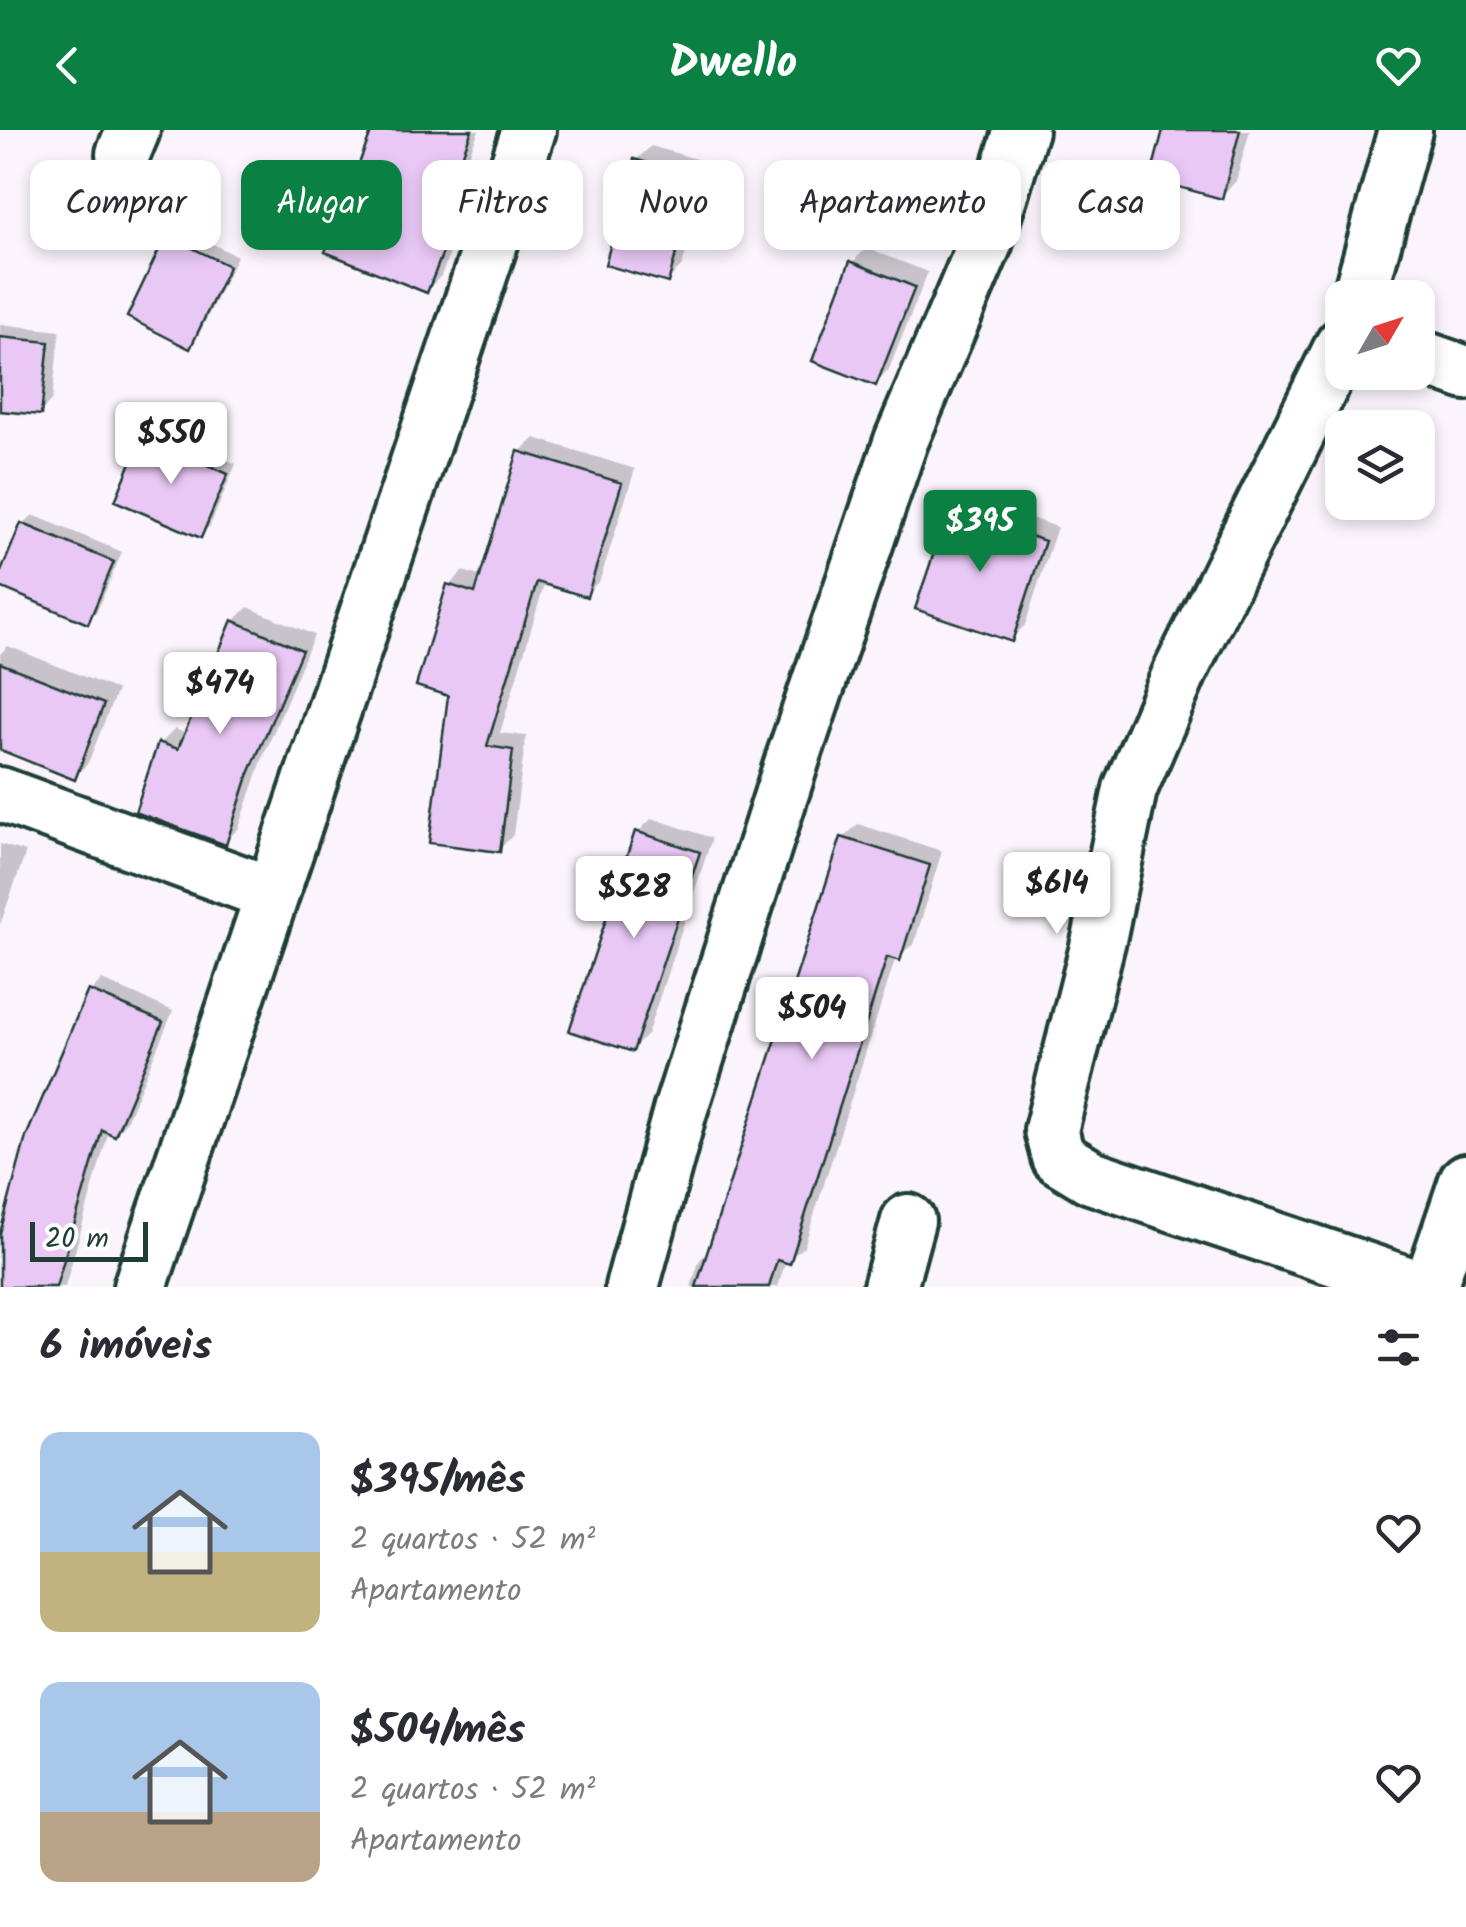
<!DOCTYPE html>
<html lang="pt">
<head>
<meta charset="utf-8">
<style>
  :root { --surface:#fff; --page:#f2f2f3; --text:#2b2b33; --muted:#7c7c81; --accent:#0b8043 }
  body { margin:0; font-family:Kalam,sans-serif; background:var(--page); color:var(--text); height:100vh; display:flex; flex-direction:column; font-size:38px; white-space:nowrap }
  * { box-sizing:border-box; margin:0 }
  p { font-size:32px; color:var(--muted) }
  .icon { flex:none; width:55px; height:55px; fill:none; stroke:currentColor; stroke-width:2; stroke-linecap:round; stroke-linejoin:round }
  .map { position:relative; height:1157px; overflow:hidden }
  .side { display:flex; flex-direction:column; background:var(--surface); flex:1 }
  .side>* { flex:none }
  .guide { position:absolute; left:30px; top:30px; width:1408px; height:90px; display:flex; gap:20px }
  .needle { width:65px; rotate:51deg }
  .fabs { position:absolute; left:1325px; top:150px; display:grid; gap:20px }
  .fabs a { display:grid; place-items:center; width:110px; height:110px; border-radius:20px; background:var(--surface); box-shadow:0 5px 15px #0003; font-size:50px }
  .scale { position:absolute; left:30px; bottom:25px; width:118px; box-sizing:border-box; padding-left:10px; border:5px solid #1f3d34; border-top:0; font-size:28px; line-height:35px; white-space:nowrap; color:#1f3d34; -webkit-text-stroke:8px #fff; paint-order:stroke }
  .price { position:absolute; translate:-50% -85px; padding:0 22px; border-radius:10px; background:#fff; color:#222; font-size:32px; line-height:65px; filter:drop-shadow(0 2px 5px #0008) }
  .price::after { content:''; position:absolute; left:50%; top:60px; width:30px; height:22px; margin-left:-15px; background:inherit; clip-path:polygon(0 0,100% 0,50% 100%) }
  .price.on { background:var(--accent); color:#fff }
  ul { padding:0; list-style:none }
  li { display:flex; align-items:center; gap:30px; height:250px; padding:0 40px }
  li span { display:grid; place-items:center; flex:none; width:280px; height:200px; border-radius:20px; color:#555 }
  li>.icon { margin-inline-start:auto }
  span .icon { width:120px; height:120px; fill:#fffc; stroke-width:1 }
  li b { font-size:42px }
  h2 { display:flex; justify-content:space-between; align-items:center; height:120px; padding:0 40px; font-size:42px }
  .pill { padding:0 35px; border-radius:20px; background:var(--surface); box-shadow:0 5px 15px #0003; font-size:35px; line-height:90px }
  .pill.on { background:var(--accent); color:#fff }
  header { display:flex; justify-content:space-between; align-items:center; height:130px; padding:0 40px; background:var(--accent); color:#fff; font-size:45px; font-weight:700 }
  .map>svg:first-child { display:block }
</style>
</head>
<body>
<header><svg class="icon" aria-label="back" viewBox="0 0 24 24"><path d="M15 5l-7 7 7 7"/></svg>Dwello<svg class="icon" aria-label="heart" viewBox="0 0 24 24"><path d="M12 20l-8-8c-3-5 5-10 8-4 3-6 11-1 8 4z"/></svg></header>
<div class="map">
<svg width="1466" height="1157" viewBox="0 0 1466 1157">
  <rect width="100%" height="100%" fill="#fbf4fd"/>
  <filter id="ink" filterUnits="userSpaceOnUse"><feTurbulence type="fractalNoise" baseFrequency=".01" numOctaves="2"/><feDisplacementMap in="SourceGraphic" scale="20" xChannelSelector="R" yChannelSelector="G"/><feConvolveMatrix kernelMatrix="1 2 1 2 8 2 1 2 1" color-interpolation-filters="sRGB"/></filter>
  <g filter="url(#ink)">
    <path fill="#0003" d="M 391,0 L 479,0 L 465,35 L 482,41 L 441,146 L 427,160 Z
      M 1166,0 L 1250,0 L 1236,51 L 1222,66 Z
      M 651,16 L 710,33 L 682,136 L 667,151 L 636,30 Z
      M 178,97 L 237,126 L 198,206 L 189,216 L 169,107 Z
      M 866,118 L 928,142 L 889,239 L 875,253 L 852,133 Z
      M 0,194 L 60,201 L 52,270 L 40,283 L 0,277 Z
      M 154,298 L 236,334 L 210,396 L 200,405 L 145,308 Z
      M 535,308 L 635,339 L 600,450 L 586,464 L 545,452 L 500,603 L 526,606 L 513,705 L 499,720 L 451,564 L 449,456 L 463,441 L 483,447 L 520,322 Z
      M 965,365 L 1057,397 L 1025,495 L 1011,509 L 951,380 Z
      M 33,385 L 122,422 L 97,481 L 87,491 L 0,454 L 23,394 Z
      M 248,477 L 314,505 L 262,630 L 239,698 L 225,712 L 160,614 L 175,599 L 187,604 L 234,491 Z
      M 8,516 L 117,560 L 88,633 L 74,647 L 0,618 L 0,524 Z
      M 652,688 L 712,708 L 647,905 L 632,919 L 638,702 Z
      M 858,694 L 942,721 L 914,814 L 896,827 L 804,1117 L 786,1130 L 778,1157 L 691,1157 L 699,1131 L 711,1118 L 843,708 Z
      M 0,714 L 26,722 L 0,795 Z
      M 102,850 L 173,881 L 126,992 L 115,1003 L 109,1000 L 65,1157 L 0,1157 L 0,1110 L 90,862 Z"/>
    <path fill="#e9c8f5" stroke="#1f3d34" stroke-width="2.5" d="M 372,0 L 472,0 L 453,49 L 469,56 L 427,163 L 325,122 Z
      M 1163,0 L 1240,0 L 1222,69 L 1150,49 Z
      M 634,29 L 697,47 L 668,153 L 605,135 Z
      M 166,105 L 229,136 L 190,219 L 127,187 Z
      M 850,131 L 915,157 L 876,256 L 812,231 Z
      M 0,207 L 49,212 L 41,285 L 0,281 Z
      M 142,306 L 228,344 L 201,408 L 115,371 Z
      M 518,321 L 622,353 L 587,467 L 537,452 L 487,616 L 513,620 L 500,722 L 429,713 L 448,566 L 416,556 L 447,454 L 475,463 Z
      M 949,378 L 1045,411 L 1012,512 L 915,479 Z
      M 21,393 L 114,432 L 88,494 L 0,457 L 0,444 Z
      M 232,490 L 302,520 L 248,646 L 226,715 L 135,682 L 158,612 L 178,619 Z
      M 0,533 L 104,574 L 75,650 L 0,620 Z
      M 635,701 L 700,722 L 633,922 L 569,901 Z
      M 841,707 L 930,735 L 900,831 L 887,827 L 790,1134 L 777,1130 L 769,1157 L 696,1157 Z
      M 88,860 L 163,892 L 115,1006 L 102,1000 L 56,1157 L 0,1157 L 0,1103 L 26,1007 Z"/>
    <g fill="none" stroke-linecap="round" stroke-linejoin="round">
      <g stroke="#1f3d34" stroke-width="60">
        <path id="minor" d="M 123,24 L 133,0
          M 1359,168 L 1405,0
          M 1342,215 L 1180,542 L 1130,659 L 1100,805 L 1051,1000 L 1058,1027 L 1091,1047 L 1418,1157
          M 1418,226 L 1466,243
          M 0,664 L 272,764
          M 140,1157 L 529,0
          M 632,1157 L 680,981 L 793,628 L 901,311 L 986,111 L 1021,0
          M 890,1157 L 908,1091
          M 1430,1157 L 1466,1051"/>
      </g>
      <use href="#minor" stroke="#fff" stroke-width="52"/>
    </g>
  </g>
</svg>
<div class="fabs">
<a><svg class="needle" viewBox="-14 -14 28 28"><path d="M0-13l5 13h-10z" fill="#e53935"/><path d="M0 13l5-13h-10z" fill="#7c7c81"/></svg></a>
<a><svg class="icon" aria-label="layers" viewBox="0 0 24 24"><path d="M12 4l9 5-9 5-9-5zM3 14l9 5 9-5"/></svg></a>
</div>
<div class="scale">20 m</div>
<b class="price" style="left:171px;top:357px">$550</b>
<b class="price on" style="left:980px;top:445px">$395</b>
<b class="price" style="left:220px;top:607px">$474</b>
<b class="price" style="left:1057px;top:807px">$614</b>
<b class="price" style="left:634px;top:811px">$528</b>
<b class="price" style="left:812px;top:932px">$504</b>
<div class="guide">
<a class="pill">Comprar</a>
<a class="pill on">Alugar</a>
<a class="pill">Filtros</a>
<a class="pill">Novo</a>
<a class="pill">Apartamento</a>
<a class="pill">Casa</a>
</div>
</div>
<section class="side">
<h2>6 imóveis<svg class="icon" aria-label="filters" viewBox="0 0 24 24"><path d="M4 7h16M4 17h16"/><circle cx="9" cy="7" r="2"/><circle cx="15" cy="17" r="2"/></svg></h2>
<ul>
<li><span style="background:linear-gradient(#a9c7e8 60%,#c2b280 0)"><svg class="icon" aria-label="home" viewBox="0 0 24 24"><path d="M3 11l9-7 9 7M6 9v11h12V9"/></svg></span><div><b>$395/mês</b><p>2 quartos · 52 m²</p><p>Apartamento</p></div><svg class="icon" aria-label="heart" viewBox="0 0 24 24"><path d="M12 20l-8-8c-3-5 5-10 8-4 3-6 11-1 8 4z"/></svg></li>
<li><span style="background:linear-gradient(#a9c7e8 65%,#b9a48a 0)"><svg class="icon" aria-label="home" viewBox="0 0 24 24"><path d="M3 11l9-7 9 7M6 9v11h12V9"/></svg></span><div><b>$504/mês</b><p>2 quartos · 52 m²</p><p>Apartamento</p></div><svg class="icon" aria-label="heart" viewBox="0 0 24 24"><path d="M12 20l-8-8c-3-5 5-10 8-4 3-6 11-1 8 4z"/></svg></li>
</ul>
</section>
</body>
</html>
